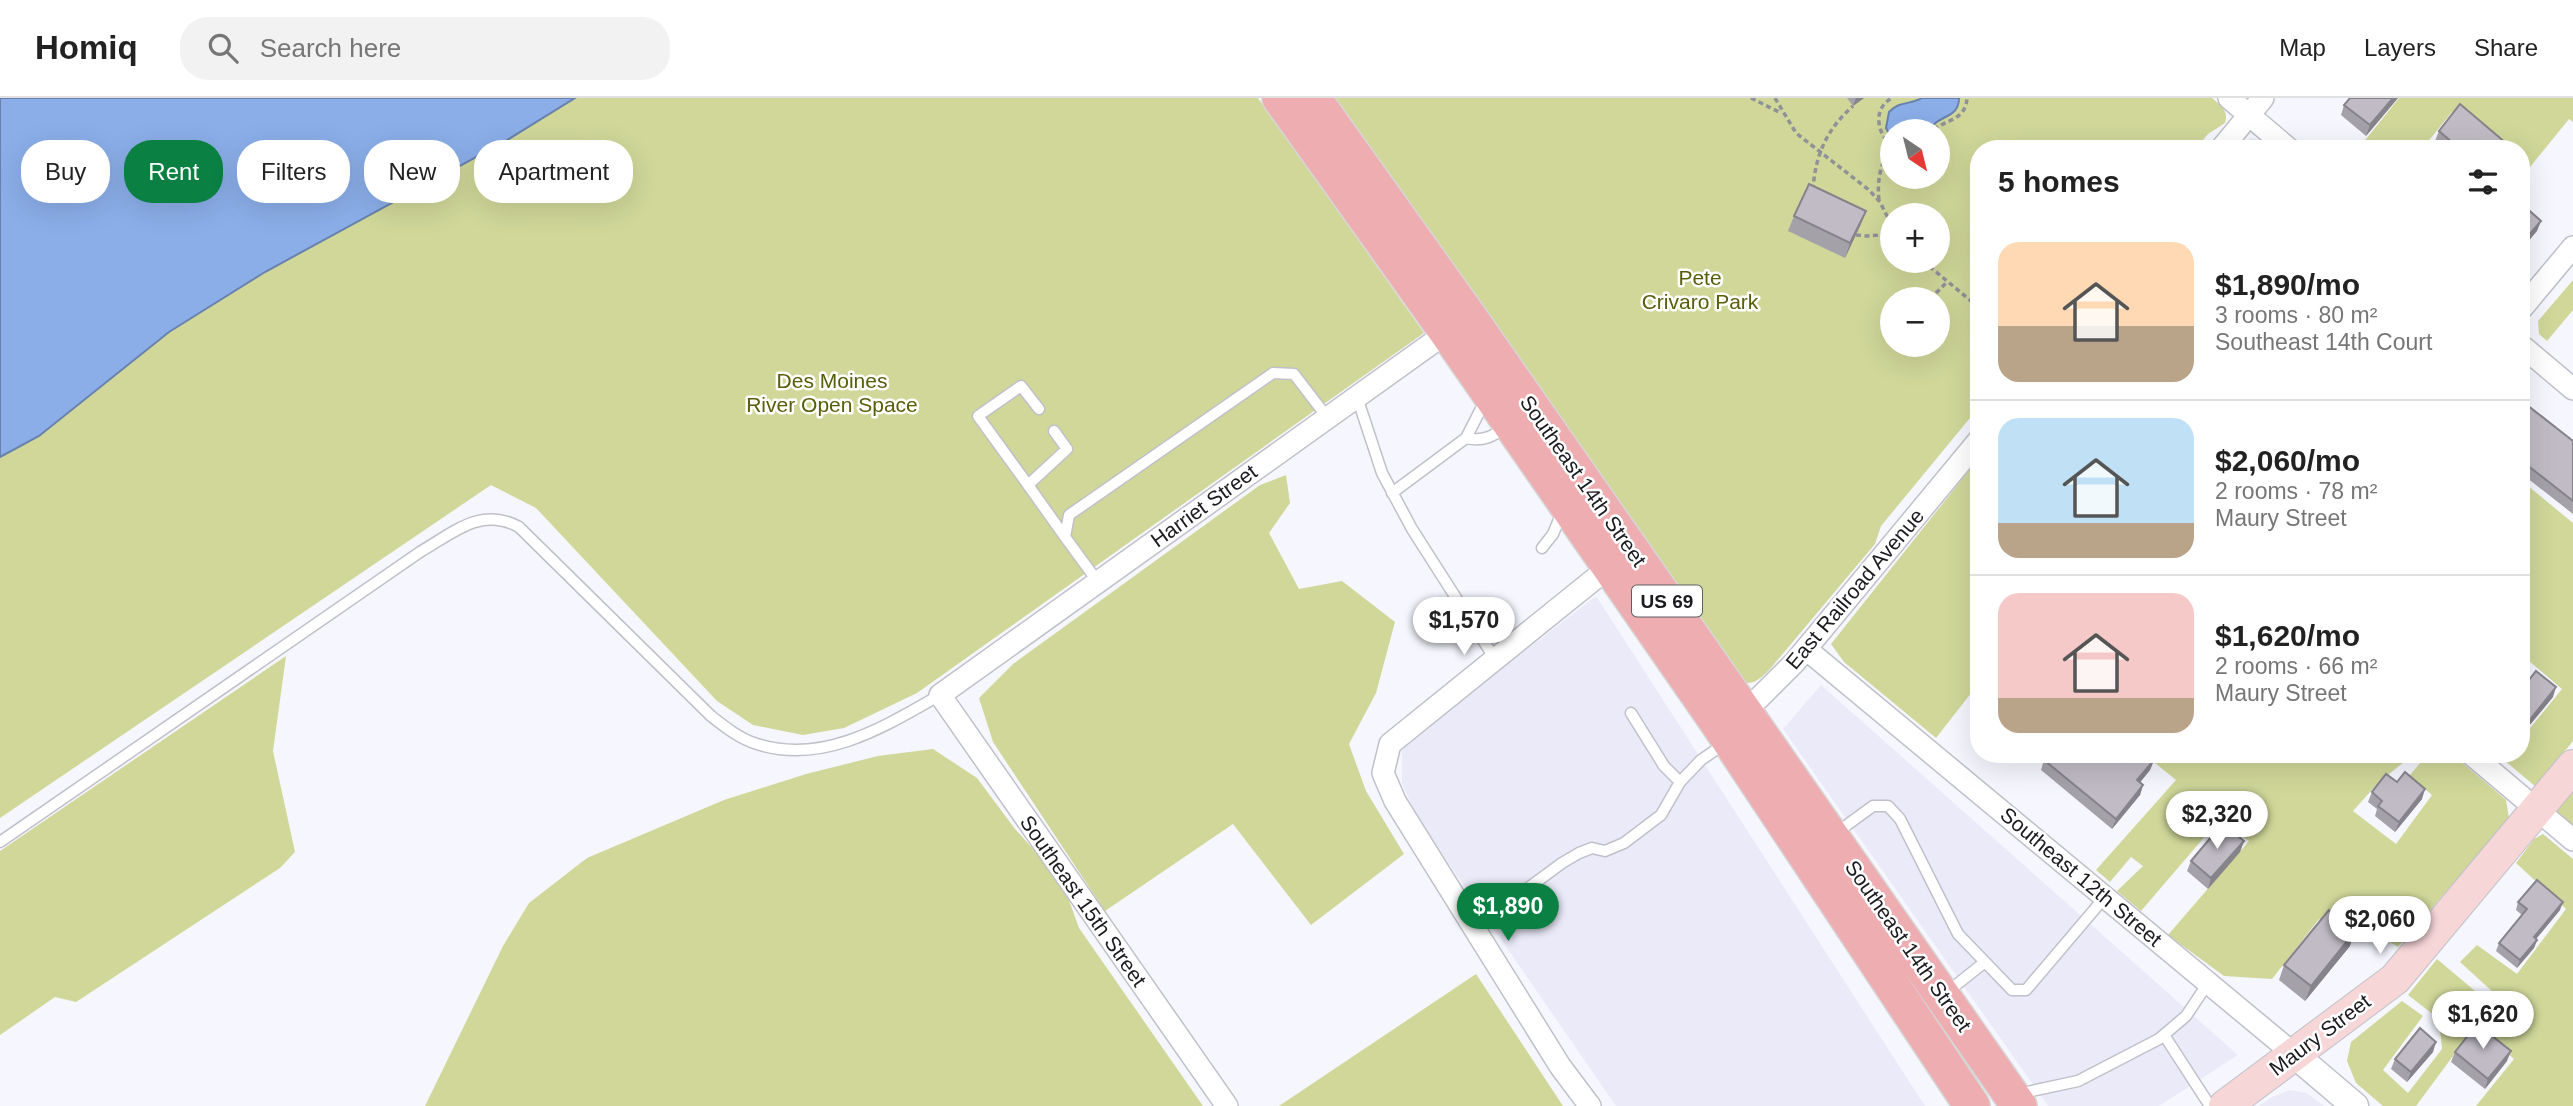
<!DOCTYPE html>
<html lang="en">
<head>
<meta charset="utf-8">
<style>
  :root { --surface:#fff; --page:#f2f2f2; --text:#222; --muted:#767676; --line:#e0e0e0; --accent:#0b8043 }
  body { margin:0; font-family:Helvetica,sans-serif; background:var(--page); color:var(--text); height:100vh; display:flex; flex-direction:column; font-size:26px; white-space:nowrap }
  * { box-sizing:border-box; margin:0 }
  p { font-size:23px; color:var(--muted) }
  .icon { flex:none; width:38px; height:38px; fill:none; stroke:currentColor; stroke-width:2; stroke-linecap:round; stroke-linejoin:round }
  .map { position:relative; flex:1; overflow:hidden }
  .details { position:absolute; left:1970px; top:42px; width:560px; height:623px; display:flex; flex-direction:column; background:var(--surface); border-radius:28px; box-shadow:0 7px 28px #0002 }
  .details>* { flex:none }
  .banner { position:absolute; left:21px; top:42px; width:665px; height:63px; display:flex; gap:14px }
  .needle { width:46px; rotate:145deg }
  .buttons { position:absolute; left:1880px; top:21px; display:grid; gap:14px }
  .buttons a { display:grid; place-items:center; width:70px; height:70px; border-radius:50%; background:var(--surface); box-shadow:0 7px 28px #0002; font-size:35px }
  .price { position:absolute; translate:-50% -60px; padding:0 16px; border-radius:24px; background:#fff; color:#222; font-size:23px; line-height:46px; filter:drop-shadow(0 2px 4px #0008) }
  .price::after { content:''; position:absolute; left:50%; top:42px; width:21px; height:16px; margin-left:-10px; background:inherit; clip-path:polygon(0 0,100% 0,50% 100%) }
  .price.active { background:var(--accent); color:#fff }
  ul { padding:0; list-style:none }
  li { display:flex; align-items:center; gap:21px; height:175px; padding:0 28px }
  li+li { border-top:2px solid var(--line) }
  li span { display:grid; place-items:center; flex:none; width:196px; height:140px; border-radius:21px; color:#555 }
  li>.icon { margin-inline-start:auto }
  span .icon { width:84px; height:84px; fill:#fffc; stroke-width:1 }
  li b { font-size:30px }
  h2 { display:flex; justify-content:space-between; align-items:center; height:84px; padding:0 28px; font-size:30px }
  .tag { padding:0 24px; border-radius:28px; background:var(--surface); box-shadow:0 7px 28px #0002; font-size:24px; line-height:63px }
  .tag.active { background:var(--accent); color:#fff }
  header { display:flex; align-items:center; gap:42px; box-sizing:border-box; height:98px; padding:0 35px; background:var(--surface); border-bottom:2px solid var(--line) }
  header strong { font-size:33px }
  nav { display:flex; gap:38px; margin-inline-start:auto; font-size:24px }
  .search { width:490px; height:63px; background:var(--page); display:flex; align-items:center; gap:18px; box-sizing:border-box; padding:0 24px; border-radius:28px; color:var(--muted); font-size:26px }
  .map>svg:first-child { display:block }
</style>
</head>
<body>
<header>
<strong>Homiq</strong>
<div class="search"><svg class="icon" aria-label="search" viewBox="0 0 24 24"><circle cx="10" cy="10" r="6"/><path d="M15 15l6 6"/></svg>Search here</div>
<nav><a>Map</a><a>Layers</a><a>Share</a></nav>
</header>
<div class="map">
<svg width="2573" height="1008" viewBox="0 0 2573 1008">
  <rect width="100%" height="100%" fill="#f6f6ff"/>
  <path fill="#ebeaf9" d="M 2251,40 L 2263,43 L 2272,51 L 2237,51 Z
    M 1596,498 L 1925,1008 L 1616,1008 L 1418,721 L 1402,686 L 1402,648 Z
    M 1821,587 L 2238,957 L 2159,1008 L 2048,1008 L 1783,631 Z
    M 2290,992 L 2307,995 L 2324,1008 L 2259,1008 L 2272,999 Z"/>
  <path fill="#d0d799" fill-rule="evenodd" d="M 575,0 L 1258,0 L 1424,235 L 917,595 L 844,630 L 803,637 L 753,627 L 717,603 L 536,410 L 491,387 L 0,720 L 0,359 L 39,338 L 169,234 L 265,174 L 504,44 Z
    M 1332,0 L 2212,0 C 2221,8 2229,13 2225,25 L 2208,36 L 2195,51 L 1979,51 L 1979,309 L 1881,428 L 1875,446 L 1770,571 C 1762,579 1756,586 1744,585 ZM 1892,33 L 1937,33 L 1937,79 L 1892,79 ZM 1892,117 L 1937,117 L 1937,163 L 1892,163 ZM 1892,201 L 1937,201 L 1937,247 L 1892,247 Z
    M 2399,0 L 2573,0 L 2573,24 L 2569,21 L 2526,74 L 2522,71 L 2522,51 L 2497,51 L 2452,14 L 2422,51 L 2358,51 Z
    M 2573,182 L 2573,212 L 2547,243 L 2539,236 L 2538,223 Z
    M 1979,360 L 1979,585 L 1936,640 L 1844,564 L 1831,546 Z
    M 1286,377 L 1290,405 L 1269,435 L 1299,491 L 1342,483 L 1395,524 L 1376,595 L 1349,646 L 1366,693 L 1404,756 L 1311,827 L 1233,726 L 1105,813 L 993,644 L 979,600 L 1013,566 L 1260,387 Z
    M 2522,383 L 2573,425 L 2573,643 L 2536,689 L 2504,662 L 2508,656 L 2522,656 L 2522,640 L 2562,591 L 2522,557 Z
    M 286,558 L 273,653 L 295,754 L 280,770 L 76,904 L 55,899 L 0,937 L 0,753 Z
    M 933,651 L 977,680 L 1015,731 L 1062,783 L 1079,830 L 1203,1008 L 425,1008 L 503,848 L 529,805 L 587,760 L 724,702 L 806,676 L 878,658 Z
    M 2144,656 L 2409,656 L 2404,664 L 2378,685 L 2353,713 L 2396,746 L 2432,697 L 2409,678 L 2428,656 L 2452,656 L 2506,702 L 2509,721 L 2398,849 L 2366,828 L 2351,844 L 2319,821 L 2272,881 L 2224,878 L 2168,837 L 2249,743 L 2219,722 L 2141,813 L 2117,793 L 2143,768 L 2131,759 L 2110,784 L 2096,772 L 2176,682 Z
    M 2573,692 L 2573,728 L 2556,713 Z
    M 2543,736 L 2573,761 L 2573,1008 L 2476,1008 L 2514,961 L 2476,927 L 2416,1008 L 2383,1008 L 2356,985 L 2347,963 L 2351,944 L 2402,903 L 2423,918 L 2383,972 L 2408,995 L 2442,951 L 2439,921 L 2408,897 L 2437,861 L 2487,903 L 2494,895 L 2460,864 L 2477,847 L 2517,876 L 2566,811 L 2516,765 L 2534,741 Z
    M 1476,876 L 1563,1008 L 1279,1008 Z"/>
  <path fill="#8baee9" stroke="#6982ac" stroke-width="2" d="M 0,0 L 575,0 L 504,44 L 265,174 L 169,234 L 39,338 L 0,359 Z
    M 1922,0 L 1959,0 C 1959,22 1936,16 1930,33 L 1892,33 L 1892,41 L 1886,30 L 1889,14 C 1899,3 1910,7 1922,0 Z"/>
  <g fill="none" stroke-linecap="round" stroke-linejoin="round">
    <g stroke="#c0c0ca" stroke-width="13">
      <path id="service" d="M 1357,299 L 1382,375 L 1412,431 L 1495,561
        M 1039,311 L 1021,288 L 978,318 L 1028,387 L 1067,351 L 1054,333
        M 1466,340 C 1484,344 1493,338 1508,328
        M 1028,387 L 1065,439
        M 1392,395 L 1466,340 L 1486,301
        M 1542,450 L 1553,436 L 1563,412
        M 1098,484 L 1065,439 L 1069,417 L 1273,275 L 1294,276 L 1327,319
        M 1631,615 L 1664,668 L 1680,684
        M 1836,735 L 1873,708 L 1888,708 L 1900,721 L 1958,836 L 2012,892 L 2026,892 L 2105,799
        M 0,744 L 420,454 C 453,435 481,408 519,429 L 711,618 C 725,629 740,641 757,646 C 823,667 884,629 940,597
        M 1474,830 L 1562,765 L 1579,755 L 1592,750 L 1605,753 L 1624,745 L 1661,717 L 1680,684 L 1701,662 L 1727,644
        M 1946,895 L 1985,864
        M 2164,937 L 2210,1008
        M 2018,996 L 2078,983 L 2159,941 L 2186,918 L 2208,885"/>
    </g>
    <g stroke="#c0c0ca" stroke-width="24">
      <path id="minor" d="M 2229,0 L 2289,51
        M 2221,51 L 2263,0
        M 2522,210 L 2573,149
        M 2522,248 L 2573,291
        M 1806,551 L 2295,957
        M 1736,618 L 1759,600 L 1795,564 L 1979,342
        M 2471,656 L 2573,742
        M 1227,1008 L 940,597 L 1456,228
        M 1590,1008 L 1560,968 L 1395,703 L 1383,675 L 1390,646 L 1618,462"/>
    </g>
    <g stroke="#c0c0ca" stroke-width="29">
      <path id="tertiary" d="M 2295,957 L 2355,1008"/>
    </g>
    <g stroke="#c0c0ca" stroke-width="34">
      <path id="secondary" d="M 2225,1008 L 2395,881 L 2573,668"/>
    </g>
    <g stroke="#d6d6d7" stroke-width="38">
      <path id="primary" d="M 1280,0 L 1447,234 L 1720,628 L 1972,1008
        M 1313,0 L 1469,219 L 2019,1008"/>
    </g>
    <path stroke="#919198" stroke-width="3.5" stroke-dasharray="5 3.5" stroke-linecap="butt" d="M 1751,0 L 1781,15
      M 1775,0 L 1796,35 L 1869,92 L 1880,104 L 1892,128
      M 1936,33 L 1937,29 C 1952,21 1966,19 1967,0
      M 1892,49 C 1877,35 1872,11 1892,0
      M 1813,92 C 1815,57 1827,31 1853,8
      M 1879,102 C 1877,83 1880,66 1891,49
      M 1856,137 L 1867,138 L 1892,136
      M 1923,163 L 1977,208
      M 1930,201 L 1948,183"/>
    <use href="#service" stroke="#fff" stroke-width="10"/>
    <use href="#minor" stroke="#fff" stroke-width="21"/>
    <use href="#tertiary" stroke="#fff" stroke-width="26"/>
    <use href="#secondary" stroke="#f7d6d8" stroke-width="32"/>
    <use href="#primary" stroke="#eeadb1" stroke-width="35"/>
  </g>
  <path fill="#a5a1a9" d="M 1847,0 L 1864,0 L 1853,8 Z
    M 2398,0 L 2366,38 L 2341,17 L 2344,7 Z
    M 2439,33 L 2513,51 L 2437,51 L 2433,48 Z
    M 1866,113 L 1860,128 L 1845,160 L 1788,133 L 1794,118 Z
    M 2522,303 L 2573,343 L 2573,416 L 2522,376 Z
    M 1979,590 L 1979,614 L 1970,607 L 1974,597 Z
    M 2522,591 L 2553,599 L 2524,634 L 2522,632 Z
    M 2044,662 L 2120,664 L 2154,662 L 2150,672 L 2140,684 L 2143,687 L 2140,697 L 2112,731 L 2041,672 Z
    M 2397,684 L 2422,701 L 2395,734 L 2375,718 L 2377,711 L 2368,704 L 2372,694 Z
    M 2244,743 L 2240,754 L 2208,791 L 2187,773 L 2191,763 Z
    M 2518,804 L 2560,812 L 2536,841 L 2537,842 L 2534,850 L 2517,870 L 2496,853 L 2499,845 L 2522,817 L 2516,812 Z
    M 2350,848 L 2305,903 L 2279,882 L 2284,867 Z
    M 2433,954 L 2407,984 L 2391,971 L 2395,961 Z
    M 2455,954 L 2507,963 L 2485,991 L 2451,964 Z"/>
  <path fill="#86838a" d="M 1856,0 L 1864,0 L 1853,8 Z
    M 2393,0 L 2398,0 L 2366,38 L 2370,27 Z
    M 1866,113 L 1860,128 L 1845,160 L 1850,145 Z
    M 2541,123 L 2537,133 L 2522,151 L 2522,145 Z
    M 2556,589 L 2553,599 L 2524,634 L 2528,624 Z
    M 2154,662 L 2150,672 L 2134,692 L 2137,682 Z
    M 2143,687 L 2140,697 L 2112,731 L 2116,721 Z
    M 2425,691 L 2422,701 L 2395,734 L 2399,724 Z
    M 2244,743 L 2240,754 L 2208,791 L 2211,780 Z
    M 2563,804 L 2560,812 L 2531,847 L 2534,839 Z
    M 2355,833 L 2350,848 L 2305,903 L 2311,888 Z
    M 2537,842 L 2534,850 L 2517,870 L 2520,862 Z
    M 2436,944 L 2433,954 L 2407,984 L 2411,974 Z
    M 2511,953 L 2507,963 L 2485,991 L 2488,981 Z"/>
  <path fill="#c0bbc5" stroke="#86838a" stroke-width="2" d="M 2350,0 L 2393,0 L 2370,27 L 2344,7 Z
    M 2460,6 L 2513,51 L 2460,51 L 2439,33 Z
    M 1809,86 L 1866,113 L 1850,145 L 1794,118 Z
    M 2522,106 L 2541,123 L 2522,145 Z
    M 2522,303 L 2573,343 L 2573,403 L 2522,363 Z
    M 2536,573 L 2556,589 L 2528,624 L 2522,619 L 2522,591 Z
    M 1979,590 L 1979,601 L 1974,597 Z
    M 2049,656 L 2110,656 L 2120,664 L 2127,656 L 2146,656 L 2154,662 L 2137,682 L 2143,687 L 2116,721 L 2044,662 Z
    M 2405,674 L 2425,691 L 2399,724 L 2378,708 L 2382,703 L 2372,694 L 2386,676 L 2397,684 Z
    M 2223,725 L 2244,743 L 2211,780 L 2191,763 Z
    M 2537,782 L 2563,804 L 2534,839 L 2537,842 L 2520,862 L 2499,845 L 2527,811 L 2518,804 Z
    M 2329,812 L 2355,833 L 2311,888 L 2284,867 Z
    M 2477,926 L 2511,953 L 2488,981 L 2455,954 Z
    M 2420,930 L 2436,944 L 2411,974 L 2395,961 Z"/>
  <g text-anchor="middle" stroke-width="5" stroke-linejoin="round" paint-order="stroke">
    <rect fill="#fff" stroke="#5f5f62" stroke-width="2" x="1632" y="487.5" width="70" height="31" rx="5"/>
    <g font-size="19" font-weight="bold" fill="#1b1b1f">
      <text x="1667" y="510">US 69</text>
    </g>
    <g font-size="21" fill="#595d08" stroke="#fff">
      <text x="1700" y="187">Pete<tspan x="1700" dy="24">Crivaro Park</tspan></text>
      <text x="832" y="290">Des Moines<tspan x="832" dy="24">River Open Space</tspan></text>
    </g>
    <g font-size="21" fill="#1b1b1f" stroke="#fff">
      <text transform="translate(1583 383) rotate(55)" y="7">Southeast 14th Street</text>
      <text transform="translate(1204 408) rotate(-36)" y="7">Harriet Street</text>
      <text transform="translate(1855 491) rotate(-50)" y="7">East Railroad Avenue</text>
      <text transform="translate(2081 779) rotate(40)" y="7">Southeast 12th Street</text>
      <text transform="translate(1083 803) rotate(55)" y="7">Southeast 15th Street</text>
      <text transform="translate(1908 848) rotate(55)" y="7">Southeast 14th Street</text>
      <text transform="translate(2320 937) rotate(-37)" y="7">Maury Street</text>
    </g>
  </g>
</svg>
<div class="buttons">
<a><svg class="needle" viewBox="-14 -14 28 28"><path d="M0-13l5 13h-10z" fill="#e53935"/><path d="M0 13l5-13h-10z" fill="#767676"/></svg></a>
<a>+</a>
<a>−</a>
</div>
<b class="price" style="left:1464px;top:559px">$1,570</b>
<b class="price" style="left:2217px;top:753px">$2,320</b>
<b class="price active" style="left:1508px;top:845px">$1,890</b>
<b class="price" style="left:2380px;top:858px">$2,060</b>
<b class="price" style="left:2483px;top:953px">$1,620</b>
<div class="banner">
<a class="tag">Buy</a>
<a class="tag active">Rent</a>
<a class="tag">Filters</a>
<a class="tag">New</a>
<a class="tag">Apartment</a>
</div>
<section class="details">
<h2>5 homes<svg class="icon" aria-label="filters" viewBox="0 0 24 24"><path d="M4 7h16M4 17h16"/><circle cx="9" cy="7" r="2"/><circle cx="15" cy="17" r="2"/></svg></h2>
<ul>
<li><span style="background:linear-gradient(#ffd9b3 60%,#b9a48a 0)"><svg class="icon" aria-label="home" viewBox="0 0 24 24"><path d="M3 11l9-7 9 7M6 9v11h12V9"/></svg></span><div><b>$1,890/mo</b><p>3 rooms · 80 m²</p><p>Southeast 14th Court</p></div></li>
<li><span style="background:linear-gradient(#bfe0f5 75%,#b9a48a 0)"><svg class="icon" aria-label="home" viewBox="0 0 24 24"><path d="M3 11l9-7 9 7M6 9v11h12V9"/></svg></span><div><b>$2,060/mo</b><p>2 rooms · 78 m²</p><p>Maury Street</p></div></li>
<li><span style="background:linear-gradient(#f6c9c9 75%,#b9a48a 0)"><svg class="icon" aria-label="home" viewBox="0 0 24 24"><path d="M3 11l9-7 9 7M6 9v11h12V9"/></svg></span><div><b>$1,620/mo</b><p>2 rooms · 66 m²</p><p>Maury Street</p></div></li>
</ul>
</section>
</div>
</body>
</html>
